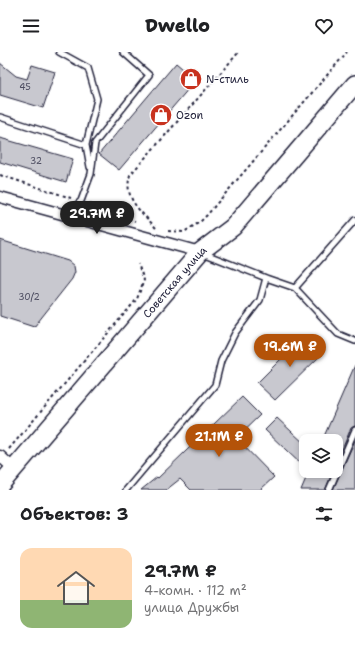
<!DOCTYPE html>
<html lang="ru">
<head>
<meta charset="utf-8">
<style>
  :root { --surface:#fff; --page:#f6f6f6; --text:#202124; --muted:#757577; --line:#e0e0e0; --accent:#b45309 }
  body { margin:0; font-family:"Shantell Sans",sans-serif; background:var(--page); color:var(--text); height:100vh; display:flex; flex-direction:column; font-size:15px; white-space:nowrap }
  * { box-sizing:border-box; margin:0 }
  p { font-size:13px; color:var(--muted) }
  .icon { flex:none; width:22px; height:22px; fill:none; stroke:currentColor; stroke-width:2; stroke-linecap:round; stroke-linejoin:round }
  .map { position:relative; height:438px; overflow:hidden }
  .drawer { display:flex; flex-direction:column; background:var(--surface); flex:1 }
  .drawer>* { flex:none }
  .buttons { position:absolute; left:299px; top:382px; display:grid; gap:8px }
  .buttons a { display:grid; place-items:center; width:44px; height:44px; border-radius:8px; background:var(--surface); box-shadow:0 2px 6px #0003; font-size:20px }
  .price { position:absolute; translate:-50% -34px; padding:0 9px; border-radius:14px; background:var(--accent); color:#fff; font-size:13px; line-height:26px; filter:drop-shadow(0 1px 2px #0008) }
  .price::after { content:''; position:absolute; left:50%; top:24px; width:12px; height:9px; margin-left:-6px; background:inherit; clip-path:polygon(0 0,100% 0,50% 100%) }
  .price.current { background:#222; color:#fff }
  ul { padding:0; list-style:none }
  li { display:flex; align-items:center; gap:12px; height:100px; padding:0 20px }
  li+li { border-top:1px solid var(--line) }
  li span { display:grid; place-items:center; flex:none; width:112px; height:80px; border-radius:12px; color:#555 }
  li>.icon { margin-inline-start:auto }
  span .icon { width:48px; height:48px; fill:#fffc; stroke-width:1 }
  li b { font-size:17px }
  h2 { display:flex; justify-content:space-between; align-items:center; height:48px; padding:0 20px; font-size:17px }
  header { display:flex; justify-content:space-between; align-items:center; height:52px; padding:0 20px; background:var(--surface); font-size:18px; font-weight:800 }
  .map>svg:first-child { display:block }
</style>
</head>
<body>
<header><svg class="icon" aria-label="menu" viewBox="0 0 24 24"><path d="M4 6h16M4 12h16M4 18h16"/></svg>Dwello<svg class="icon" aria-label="heart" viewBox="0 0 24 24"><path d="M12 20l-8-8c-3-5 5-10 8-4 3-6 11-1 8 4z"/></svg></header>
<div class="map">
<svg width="355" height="438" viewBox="0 0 355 438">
  <rect width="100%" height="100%" fill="#fff"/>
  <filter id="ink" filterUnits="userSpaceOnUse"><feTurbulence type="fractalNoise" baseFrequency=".025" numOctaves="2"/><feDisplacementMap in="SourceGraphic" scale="8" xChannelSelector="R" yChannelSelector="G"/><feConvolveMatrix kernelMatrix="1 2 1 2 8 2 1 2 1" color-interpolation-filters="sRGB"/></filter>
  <g filter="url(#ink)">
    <path fill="#c8c8cf" stroke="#22223b" d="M 0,11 L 16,24 L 27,27 L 32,13 L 55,20 L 43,56 L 0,43 Z
      M 176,11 L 196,28 L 119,118 L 99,102 Z
      M 0,86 L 73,107 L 66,130 L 0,110 Z
      M 0,188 L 68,209 L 74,214 L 75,220 L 72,227 L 34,275 L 0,264 Z
      M 304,284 L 322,302 L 275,348 L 257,331 Z
      M 355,313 L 355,374 L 351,376 L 336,412 L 336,389 L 322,389 Z
      M 242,345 L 260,363 L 236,386 L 274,425 L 260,438 L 191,438 L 180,427 L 166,438 L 141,438 L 157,425 L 158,426 Z
      M 277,366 L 306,393 L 306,417 L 265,378 Z
      M 355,388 L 355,438 L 333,438 Z
      M 309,419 L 333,419 L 325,438 L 301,438 Z"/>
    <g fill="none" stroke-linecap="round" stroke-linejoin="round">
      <g stroke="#22223b" stroke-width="8">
        <path id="service" d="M 59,0 L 88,16 L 97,47 L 86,93 L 90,115
          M 0,65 L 86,93
          M 65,163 L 81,149 L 91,122 L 95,91 L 149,23 L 123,0
          M 203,201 L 266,226 L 295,236 L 355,168
          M 295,236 L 338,282 L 355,289
          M 126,438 L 215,333 L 221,309 L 235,281 L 260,248 L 266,226
          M 329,438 L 355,378"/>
      </g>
      <g stroke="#22223b" stroke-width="13">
        <path id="minor" d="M 0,145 L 200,200
          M 0,404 L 14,417"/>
      </g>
      <g stroke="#22223b" stroke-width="20">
        <g id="trunk">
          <path id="s1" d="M 0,433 L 200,200 L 233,175 L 355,32"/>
        </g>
      </g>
      <path stroke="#22223b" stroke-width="2" stroke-dasharray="3 3" stroke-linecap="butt" d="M 0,123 L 71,146
        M 89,152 L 135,169
        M 156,176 C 141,159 123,147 130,123 L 239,0
        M 168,179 L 184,180 L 200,170 L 207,163 L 347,0
        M 9,397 L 137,247 L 144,228 L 138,212"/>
      <use href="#service" stroke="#fff" stroke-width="5"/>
      <use href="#minor" stroke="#fff" stroke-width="10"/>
      <use href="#trunk" stroke="#fff" stroke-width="17"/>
    </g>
  </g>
  <defs>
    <g id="shop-disc" transform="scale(1.15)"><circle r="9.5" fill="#c8321e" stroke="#fff"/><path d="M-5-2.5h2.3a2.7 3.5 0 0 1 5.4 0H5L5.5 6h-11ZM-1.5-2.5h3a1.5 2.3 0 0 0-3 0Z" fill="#fff"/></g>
  </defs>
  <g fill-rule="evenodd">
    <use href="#shop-disc" x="191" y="27"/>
    <use href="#shop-disc" x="161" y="63"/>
  </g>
  <g text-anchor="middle" stroke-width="3.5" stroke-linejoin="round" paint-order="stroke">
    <g font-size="9" fill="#4c4c60">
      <text x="25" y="38">45</text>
      <text x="36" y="112">32</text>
      <text x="29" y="248">30/2</text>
    </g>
    <g font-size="11" fill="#22223b" stroke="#fff" text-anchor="start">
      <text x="206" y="31">N-стиль</text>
      <text x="176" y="67">Ozon</text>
    </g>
    <g font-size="11" fill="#22223b" stroke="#fff">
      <text dy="4" stroke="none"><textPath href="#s1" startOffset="268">Советская улица</textPath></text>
    </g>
  </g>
</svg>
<div class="buttons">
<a><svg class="icon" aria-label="layers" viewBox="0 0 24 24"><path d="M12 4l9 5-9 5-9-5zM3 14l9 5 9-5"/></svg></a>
</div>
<b class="price current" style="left:97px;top:183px">29.7M ₽</b>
<b class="price" style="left:290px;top:316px">19.6M ₽</b>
<b class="price" style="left:219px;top:406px">21.1M ₽</b>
</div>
<section class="drawer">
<h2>Объектов: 3<svg class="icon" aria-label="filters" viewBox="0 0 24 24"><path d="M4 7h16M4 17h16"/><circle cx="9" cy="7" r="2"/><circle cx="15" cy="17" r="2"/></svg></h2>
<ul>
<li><span style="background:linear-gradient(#ffd9b3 65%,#8fb573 0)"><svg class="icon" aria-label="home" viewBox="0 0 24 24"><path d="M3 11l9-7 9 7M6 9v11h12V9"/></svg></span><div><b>29.7M ₽</b><p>4-комн. · 112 m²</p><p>улица Дружбы</p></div></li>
</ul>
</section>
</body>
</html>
